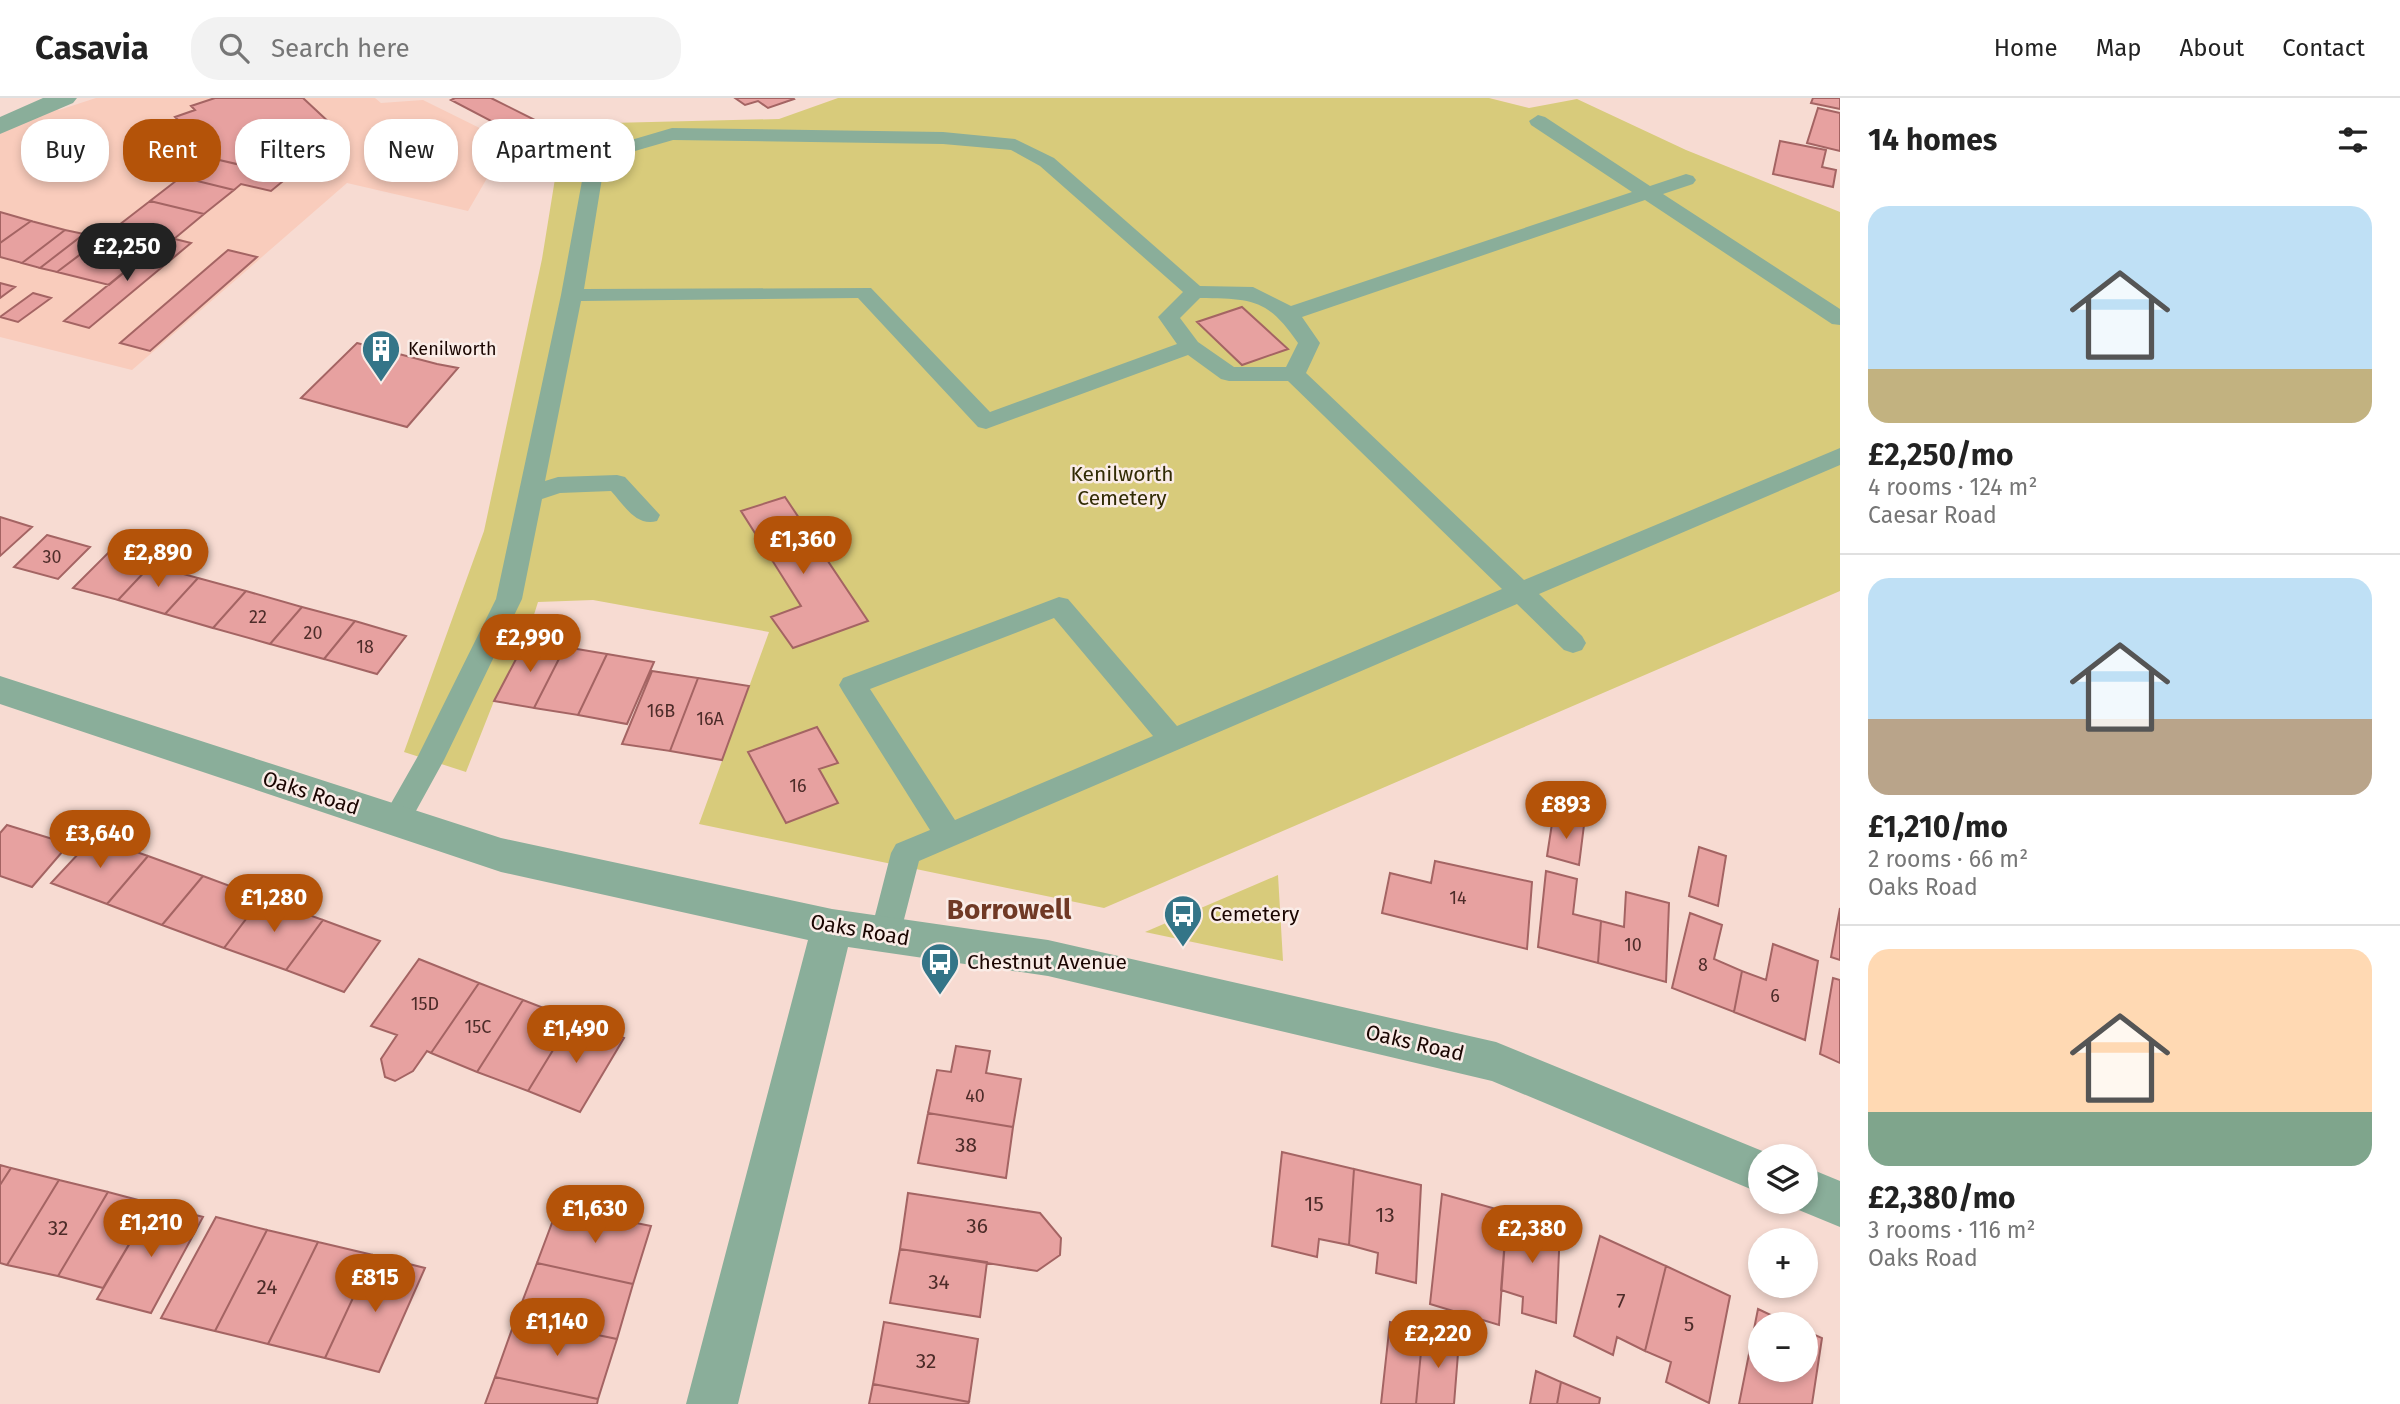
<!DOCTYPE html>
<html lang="en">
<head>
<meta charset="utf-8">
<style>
  :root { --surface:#fff; --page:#f2f2f2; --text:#222; --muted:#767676; --line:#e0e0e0; --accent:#b45309 }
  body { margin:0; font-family:"Fira Sans",sans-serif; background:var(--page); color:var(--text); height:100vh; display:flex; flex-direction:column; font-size:26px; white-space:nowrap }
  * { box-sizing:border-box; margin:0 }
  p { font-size:23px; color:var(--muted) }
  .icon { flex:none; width:38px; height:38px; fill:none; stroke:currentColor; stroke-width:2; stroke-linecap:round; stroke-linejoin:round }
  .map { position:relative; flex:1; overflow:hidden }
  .details { display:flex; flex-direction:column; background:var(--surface); width:560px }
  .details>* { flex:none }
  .banner { position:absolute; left:21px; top:21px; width:665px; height:63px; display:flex; gap:14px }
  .controls { position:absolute; left:1748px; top:1046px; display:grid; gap:14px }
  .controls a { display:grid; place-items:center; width:70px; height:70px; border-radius:50%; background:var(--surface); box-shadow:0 4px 10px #0003; font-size:35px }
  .price { position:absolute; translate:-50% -60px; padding:0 16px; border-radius:24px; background:var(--accent); color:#fff; font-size:23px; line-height:46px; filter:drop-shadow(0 2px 4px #0008) }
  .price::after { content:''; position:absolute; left:50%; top:42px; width:21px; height:16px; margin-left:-10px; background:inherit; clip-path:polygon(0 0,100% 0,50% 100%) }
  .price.on { background:#222; color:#fff }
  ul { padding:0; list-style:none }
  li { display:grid; align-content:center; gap:14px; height:371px; padding:0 28px }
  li+li { border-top:2px solid var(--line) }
  li span { display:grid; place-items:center; height:217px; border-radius:21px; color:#555 }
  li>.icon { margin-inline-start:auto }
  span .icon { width:126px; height:126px; fill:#fffc; stroke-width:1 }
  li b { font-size:30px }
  h2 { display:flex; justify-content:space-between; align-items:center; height:84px; padding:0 28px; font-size:30px }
  .tag { padding:0 24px; border-radius:28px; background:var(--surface); box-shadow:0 4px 10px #0003; font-size:24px; line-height:63px }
  .tag.on { background:var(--accent); color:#fff }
  header { display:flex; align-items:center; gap:42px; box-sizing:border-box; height:98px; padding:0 35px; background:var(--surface); border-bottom:2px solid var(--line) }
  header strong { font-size:33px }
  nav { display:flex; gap:38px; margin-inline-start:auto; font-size:24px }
  .search { width:490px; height:63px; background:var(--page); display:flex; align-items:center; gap:18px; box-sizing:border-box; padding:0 24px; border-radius:28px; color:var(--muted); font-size:26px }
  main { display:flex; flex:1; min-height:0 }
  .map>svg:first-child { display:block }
</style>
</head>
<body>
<header>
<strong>Casavia</strong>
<div class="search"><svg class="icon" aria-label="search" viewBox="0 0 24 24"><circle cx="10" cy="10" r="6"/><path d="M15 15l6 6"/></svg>Search here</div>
<nav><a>Home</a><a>Map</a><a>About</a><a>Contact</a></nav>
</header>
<main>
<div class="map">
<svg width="1840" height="1306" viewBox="0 0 1840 1306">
  <rect width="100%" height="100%" fill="#f7dbd2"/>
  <path fill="#f9ccbc" d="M 96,0 L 375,0 L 381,5 L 423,2 L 508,44 L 468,113 L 347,85 L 132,272 L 0,239 L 0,28 L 51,5 L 59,12 Z"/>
  <path fill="#d8cb7b" d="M 838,0 L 1489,0 L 1529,10 L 1577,1 L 1686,52 L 1840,114 L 1840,493 L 1104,810 L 699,726 L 769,534 L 593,502 L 538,504 L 526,542 L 494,603 L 466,674 L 404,654 L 484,433 L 542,161 L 559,56 L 569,26 L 779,21 Z
    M 1278,777 L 1283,863 L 1145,834 Z"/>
  <path fill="#e7a1a0" stroke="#a46463" stroke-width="2" d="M 215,0 L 303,0 L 333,28 L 317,40 L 302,26 L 269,37 L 292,61 L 262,72 L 206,59 L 211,54 L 175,19 L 195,12 L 191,8 Z
    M 455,0 L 491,0 L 537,23 L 514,35 L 451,2 Z
    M 735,0 L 793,0 L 794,1 L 768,10 L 758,3 L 745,7 Z
    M 1813,0 L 1840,0 L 1840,11 L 1811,5 Z
    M 1818,10 L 1840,15 L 1840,53 L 1807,45 Z
    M 1780,43 L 1826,52 L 1822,69 L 1836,72 L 1833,89 L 1773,76 Z
    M 206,59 L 259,71 L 288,79 L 271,93 L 241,86 L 234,92 L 181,79 Z
    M 181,79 L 234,92 L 204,116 L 150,103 Z
    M 150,103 L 204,116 L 174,141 L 119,127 Z
    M 0,114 L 31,123 L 0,145 Z
    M 31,123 L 65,132 L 22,165 L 0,159 L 0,145 Z
    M 119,127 L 167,139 L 109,187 L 57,174 Z
    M 65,132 L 84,136 L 40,170 L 22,165 Z
    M 84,136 L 101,141 L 57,174 L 40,170 Z
    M 167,139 L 191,145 L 89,230 L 64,223 Z
    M 228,152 L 257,159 L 150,253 L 120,245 Z
    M 0,185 L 15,189 L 0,200 Z
    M 33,195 L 51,200 L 18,224 L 0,219 Z
    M 1242,209 L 1288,251 L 1242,267 L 1197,224 Z
    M 357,245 L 437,266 L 458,270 L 407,329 L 301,300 Z
    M 785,399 L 868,523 L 793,550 L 771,519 L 801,508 L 741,413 Z
    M 0,419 L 32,429 L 0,458 Z
    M 47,437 L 90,449 L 58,481 L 14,469 Z
    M 108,455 L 151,467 L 118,502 L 73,490 Z
    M 151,467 L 198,480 L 165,516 L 118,502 Z
    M 198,480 L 246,493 L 213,530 L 165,516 Z
    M 246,493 L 302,509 L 270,546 L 213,530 Z
    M 302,509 L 355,523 L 324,561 L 270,546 Z
    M 355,523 L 406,538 L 377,576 L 324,561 Z
    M 526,542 L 565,549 L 534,610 L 494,603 Z
    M 565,549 L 607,556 L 578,617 L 534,610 Z
    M 607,556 L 654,564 L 627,626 L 578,617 Z
    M 652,573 L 698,580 L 670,653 L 622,646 Z
    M 698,580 L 749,588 L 722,662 L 670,653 Z
    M 817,629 L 838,665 L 819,671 L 838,705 L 786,725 L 748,654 Z
    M 1553,719 L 1584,727 L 1579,767 L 1547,758 Z
    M 7,727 L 69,746 L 32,789 L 0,778 L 0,735 Z
    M 94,739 L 148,758 L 107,806 L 51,785 Z
    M 1699,749 L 1726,758 L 1718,808 L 1689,798 Z
    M 148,758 L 203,778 L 162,827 L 107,806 Z
    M 1435,763 L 1532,784 L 1527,851 L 1382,815 L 1390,775 L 1431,785 Z
    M 1546,773 L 1577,781 L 1573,816 L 1601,823 L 1598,865 L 1538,849 Z
    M 203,778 L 262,800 L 224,850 L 162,827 Z
    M 1626,794 L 1669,805 L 1666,884 L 1598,865 L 1601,823 L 1624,829 Z
    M 262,800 L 323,822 L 286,872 L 224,850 Z
    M 1840,810 L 1840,862 L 1831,859 Z
    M 1690,815 L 1722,827 L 1714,861 L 1742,873 L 1734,914 L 1672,890 Z
    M 323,822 L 380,843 L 344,894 L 286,872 Z
    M 1773,846 L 1818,863 L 1805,942 L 1734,914 L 1742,873 L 1766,882 Z
    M 419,861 L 479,885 L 431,955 L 427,953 L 413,973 L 395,983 L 385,979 L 381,961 L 397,937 L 371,928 Z
    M 1833,880 L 1840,882 L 1840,965 L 1820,956 Z
    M 479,885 L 523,902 L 477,974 L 431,955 Z
    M 523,902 L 572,921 L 528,993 L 477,974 Z
    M 572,921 L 624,940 L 580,1014 L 528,993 Z
    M 956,948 L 990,953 L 986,975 L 1021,981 L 1013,1029 L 928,1015 L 937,972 L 951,974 Z
    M 928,1015 L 1013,1029 L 1006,1080 L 918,1065 Z
    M 1282,1054 L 1354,1071 L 1349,1147 L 1319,1141 L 1317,1159 L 1272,1148 Z
    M 0,1067 L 11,1070 L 0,1087 Z
    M 11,1070 L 59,1082 L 7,1167 L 0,1165 L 0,1087 Z
    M 1354,1071 L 1421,1087 L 1416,1185 L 1376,1175 L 1378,1155 L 1349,1147 Z
    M 59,1082 L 108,1094 L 58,1178 L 7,1167 Z
    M 108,1094 L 153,1106 L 103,1190 L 58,1178 Z
    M 908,1095 L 1040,1115 L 1061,1140 L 1060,1157 L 1037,1173 L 900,1151 Z
    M 1442,1096 L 1507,1114 L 1499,1227 L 1430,1206 Z
    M 153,1106 L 203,1119 L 151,1215 L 97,1201 Z
    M 558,1109 L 651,1128 L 633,1186 L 537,1165 Z
    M 1507,1114 L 1560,1130 L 1556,1225 L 1522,1215 L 1523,1199 L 1501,1192 Z
    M 216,1119 L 267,1132 L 215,1233 L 161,1220 Z
    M 267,1132 L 318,1144 L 268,1246 L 215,1233 Z
    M 1600,1138 L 1666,1168 L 1645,1253 L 1617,1239 L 1613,1257 L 1574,1238 Z
    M 318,1144 L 373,1157 L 325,1260 L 268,1246 Z
    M 900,1151 L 987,1164 L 980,1219 L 890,1205 Z
    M 373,1157 L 425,1170 L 379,1274 L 325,1260 Z
    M 537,1165 L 633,1186 L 617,1241 L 516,1220 Z
    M 1666,1168 L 1730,1198 L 1709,1305 L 1666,1284 L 1671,1264 L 1645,1253 Z
    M 1758,1211 L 1792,1227 L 1760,1227 L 1760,1272 L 1806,1272 L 1806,1233 L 1822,1240 L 1812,1306 L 1739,1306 Z
    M 516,1220 L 617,1241 L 598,1301 L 495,1279 Z
    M 884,1224 L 978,1241 L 969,1304 L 873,1286 Z
    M 1390,1224 L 1423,1233 L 1416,1306 L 1381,1306 Z
    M 1423,1233 L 1459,1243 L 1454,1306 L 1416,1306 Z
    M 1536,1273 L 1561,1284 L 1557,1306 L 1530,1306 Z
    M 495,1279 L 598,1301 L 597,1306 L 485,1306 Z
    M 1561,1284 L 1600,1300 L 1599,1306 L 1557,1306 Z
    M 873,1286 L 969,1304 L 968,1306 L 869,1306 Z"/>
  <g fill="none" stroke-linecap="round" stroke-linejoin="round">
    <path fill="#8aae9a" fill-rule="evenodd" d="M 1538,17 L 1545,19 L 1650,88 L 1686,76 L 1693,78 L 1696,82 L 1693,86 L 1663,96 L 1840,211 L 1840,227 L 1832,226 L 1645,102 L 1302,219 L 1320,245 L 1306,275 L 1524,482 L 1840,350 L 1840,367 L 1539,496 L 1582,538 L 1586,545 L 1582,552 L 1573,555 L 1564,552 L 1517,506 L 919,763 L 900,837 L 896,846 L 885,850 L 874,846 L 870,837 L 891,755 L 896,746 L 930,732 L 843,594 L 839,587 L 843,580 L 1059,499 L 1068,501 L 1177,628 L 1502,491 L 1288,283 L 1229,283 L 1221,281 L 1188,257 L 986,331 L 978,329 L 858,200 L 581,203 L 545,383 L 558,379 L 617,377 L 625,379 L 660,417 L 657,423 C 636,429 624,407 611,393 L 560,395 L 542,401 L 522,501 L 444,662 L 406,731 L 396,735 L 386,731 L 381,723 L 418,658 L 496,501 L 561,197 L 584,72 L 621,45 L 672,30 L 943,34 L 1015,41 L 1054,60 L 1200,188 L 1253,189 L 1291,208 L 1632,94 L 1531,27 L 1529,23 ZM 673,42 L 943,46 L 1011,52 L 1040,68 L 1183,194 L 1158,219 L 1177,246 L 990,314 L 871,190 L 584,191 L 603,74 L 635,53 ZM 1200,200 C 1252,201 1267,200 1298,245 L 1286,269 L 1234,269 L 1198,244 L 1180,220 ZM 1054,520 L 1153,638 L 955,722 L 870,591 Z"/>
    <path fill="#8aae9a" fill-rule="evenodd" d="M 43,0 L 77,0 L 73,5 L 0,36 L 0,19 Z
      M 0,578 L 501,740 L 832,811 L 1048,842 L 1496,944 L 1777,1059 L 1760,1059 L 1760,1095 L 1492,983 L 1048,878 L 848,849 L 738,1306 L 686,1306 L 808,842 L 501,774 L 0,606 Z
      M 1806,1069 L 1840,1083 L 1840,1129 L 1789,1108 L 1788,1104 L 1806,1104 Z"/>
  </g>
  <defs>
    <g id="building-pin" transform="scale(2.0125)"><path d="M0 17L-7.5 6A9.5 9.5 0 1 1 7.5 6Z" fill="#347588" stroke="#faece7"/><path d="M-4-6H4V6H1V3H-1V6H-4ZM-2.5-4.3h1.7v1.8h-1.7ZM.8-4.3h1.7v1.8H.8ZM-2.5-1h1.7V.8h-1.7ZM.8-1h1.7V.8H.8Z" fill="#fff"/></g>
    <g id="bus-pin" transform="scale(2.0125)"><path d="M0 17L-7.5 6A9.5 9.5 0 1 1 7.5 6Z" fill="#347588" stroke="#faece7"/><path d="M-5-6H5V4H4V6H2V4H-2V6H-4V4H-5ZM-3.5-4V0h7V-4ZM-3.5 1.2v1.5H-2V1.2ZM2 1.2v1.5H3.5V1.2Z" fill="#fff"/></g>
  </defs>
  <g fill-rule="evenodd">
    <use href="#building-pin" x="381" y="251"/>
    <use href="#bus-pin" x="1183" y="816"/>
    <use href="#bus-pin" x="940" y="864"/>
  </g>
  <g text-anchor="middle" stroke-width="5" stroke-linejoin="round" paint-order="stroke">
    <g font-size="18" fill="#1a0501" stroke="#faece7" text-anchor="start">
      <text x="408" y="257">Kenilworth</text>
    </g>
    <g font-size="18" fill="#4d2c29">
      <text x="52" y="465">30</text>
      <text x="258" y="525">22</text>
      <text x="313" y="541">20</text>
      <text x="365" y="555">18</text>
      <text x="661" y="619">16B</text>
      <text x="710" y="627">16A</text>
      <text x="798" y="694">16</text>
      <text x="1458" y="806">14</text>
      <text x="1633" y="853">10</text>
      <text x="1703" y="873">8</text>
      <text x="1775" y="904">6</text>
      <text x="425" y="912">15D</text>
      <text x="478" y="935">15C</text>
      <text x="975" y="1004">40</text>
    </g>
    <g font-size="21" fill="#312b04" stroke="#faece7">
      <text x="1122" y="383">Kenilworth<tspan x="1122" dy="24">Cemetery</tspan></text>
    </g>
    <g font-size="21" fill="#1a0501" stroke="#faece7">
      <text transform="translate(311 695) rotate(18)" y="7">Oaks Road</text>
      <text transform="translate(860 832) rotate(10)" y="7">Oaks Road</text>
      <text transform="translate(1415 945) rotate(13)" y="7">Oaks Road</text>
    </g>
    <g font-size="21" fill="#1a0501" stroke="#faece7" text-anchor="start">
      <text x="1210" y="823">Cemetery</text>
      <text x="967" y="871">Chestnut Avenue</text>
    </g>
    <g font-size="21" fill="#4d2c29">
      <text x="966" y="1054">38</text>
      <text x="1314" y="1113">15</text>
      <text x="1385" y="1124">13</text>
      <text x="977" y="1135">36</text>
      <text x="58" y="1137">32</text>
      <text x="939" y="1191">34</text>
      <text x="267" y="1196">24</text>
      <text x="1621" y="1210">7</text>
      <text x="1689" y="1233">5</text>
      <text x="926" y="1270">32</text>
    </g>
    <g font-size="28" font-weight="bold" fill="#703925" stroke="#faece7">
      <text x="1009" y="821">Borrowell</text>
    </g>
  </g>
</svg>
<div class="controls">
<a><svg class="icon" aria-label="layers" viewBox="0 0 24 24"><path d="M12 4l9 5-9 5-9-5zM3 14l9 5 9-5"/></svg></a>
<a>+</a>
<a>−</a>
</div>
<b class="price on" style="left:127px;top:185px">£2,250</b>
<b class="price" style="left:803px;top:478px">£1,360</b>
<b class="price" style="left:158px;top:491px">£2,890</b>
<b class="price" style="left:530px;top:576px">£2,990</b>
<b class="price" style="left:1566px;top:743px">£893</b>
<b class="price" style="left:100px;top:772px">£3,640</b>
<b class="price" style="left:274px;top:836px">£1,280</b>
<b class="price" style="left:576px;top:967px">£1,490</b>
<b class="price" style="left:595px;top:1147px">£1,630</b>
<b class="price" style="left:151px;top:1161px">£1,210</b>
<b class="price" style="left:1532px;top:1167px">£2,380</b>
<b class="price" style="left:375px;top:1216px">£815</b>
<b class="price" style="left:557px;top:1260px">£1,140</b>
<b class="price" style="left:1438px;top:1272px">£2,220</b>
<div class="banner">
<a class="tag">Buy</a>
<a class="tag on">Rent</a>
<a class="tag">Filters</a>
<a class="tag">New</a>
<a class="tag">Apartment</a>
</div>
</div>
<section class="details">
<h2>14 homes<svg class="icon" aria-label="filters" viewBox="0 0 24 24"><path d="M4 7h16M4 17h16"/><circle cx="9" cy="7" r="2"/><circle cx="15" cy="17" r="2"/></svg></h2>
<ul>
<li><span style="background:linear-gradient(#bfe0f5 75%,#c2b280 0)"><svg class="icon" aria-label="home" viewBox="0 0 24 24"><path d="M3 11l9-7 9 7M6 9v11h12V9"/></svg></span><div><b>£2,250/mo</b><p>4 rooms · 124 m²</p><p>Caesar Road</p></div></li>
<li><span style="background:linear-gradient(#bfe0f5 65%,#b9a48a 0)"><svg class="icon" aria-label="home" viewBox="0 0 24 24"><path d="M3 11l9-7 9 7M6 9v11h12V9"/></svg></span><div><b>£1,210/mo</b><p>2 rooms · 66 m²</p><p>Oaks Road</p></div></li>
<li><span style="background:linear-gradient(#ffd9b3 75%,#7fa58c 0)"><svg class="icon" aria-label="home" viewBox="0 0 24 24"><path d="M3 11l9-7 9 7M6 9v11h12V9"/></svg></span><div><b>£2,380/mo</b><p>3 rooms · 116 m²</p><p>Oaks Road</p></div></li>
</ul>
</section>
</main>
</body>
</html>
